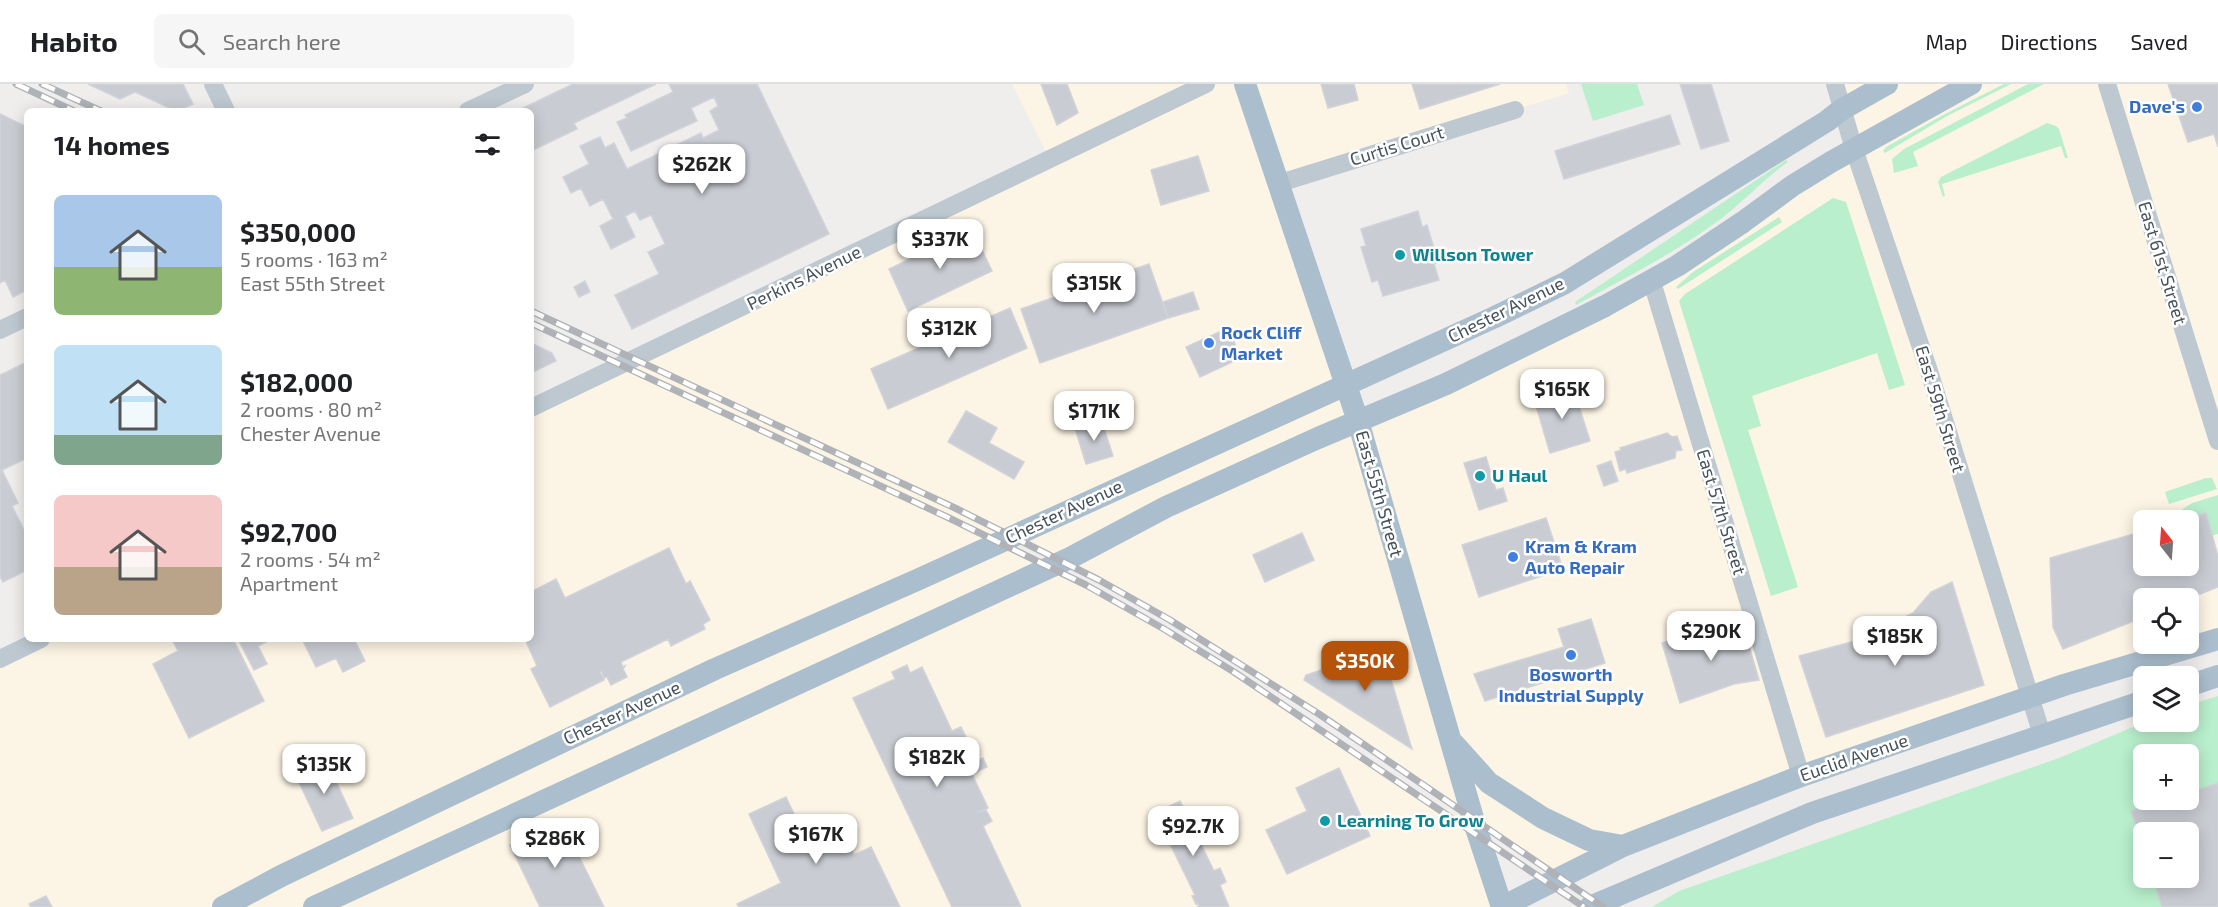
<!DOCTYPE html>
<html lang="en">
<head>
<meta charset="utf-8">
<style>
  :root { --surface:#fff; --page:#f6f6f6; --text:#202124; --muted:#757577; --line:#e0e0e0; --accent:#b45309 }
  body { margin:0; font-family:"Exo 2",sans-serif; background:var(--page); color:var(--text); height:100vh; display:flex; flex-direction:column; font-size:22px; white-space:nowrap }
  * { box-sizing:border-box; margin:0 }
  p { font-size:20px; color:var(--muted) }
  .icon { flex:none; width:33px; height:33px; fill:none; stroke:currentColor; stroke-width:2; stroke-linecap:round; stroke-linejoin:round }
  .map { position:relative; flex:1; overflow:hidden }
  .details { position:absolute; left:24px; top:24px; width:510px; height:534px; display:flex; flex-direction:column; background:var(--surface); border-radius:9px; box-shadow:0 3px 15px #0003 }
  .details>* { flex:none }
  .needle { width:39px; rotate:343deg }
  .buttons { position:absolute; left:2133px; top:426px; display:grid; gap:12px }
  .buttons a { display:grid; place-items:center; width:66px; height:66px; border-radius:9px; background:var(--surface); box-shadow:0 3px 15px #0003; font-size:30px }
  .price { position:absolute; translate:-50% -51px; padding:0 14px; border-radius:12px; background:#fff; color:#222; font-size:20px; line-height:39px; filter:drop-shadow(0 2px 3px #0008) }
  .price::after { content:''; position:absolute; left:50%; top:36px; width:18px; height:14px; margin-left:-9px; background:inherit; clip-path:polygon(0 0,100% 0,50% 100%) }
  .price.selected { background:var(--accent); color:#fff }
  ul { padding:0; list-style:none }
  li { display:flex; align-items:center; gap:18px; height:150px; padding:0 30px }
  li span { display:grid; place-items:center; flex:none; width:168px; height:120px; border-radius:9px; color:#555 }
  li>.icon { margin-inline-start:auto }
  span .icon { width:72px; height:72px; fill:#fffc; stroke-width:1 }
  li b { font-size:26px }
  h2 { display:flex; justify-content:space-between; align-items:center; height:72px; padding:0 30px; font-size:26px }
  header { display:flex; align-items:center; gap:36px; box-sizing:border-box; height:84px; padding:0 30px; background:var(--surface); border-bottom:2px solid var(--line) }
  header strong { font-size:28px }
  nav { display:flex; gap:33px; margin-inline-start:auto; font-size:21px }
  .search { width:420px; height:54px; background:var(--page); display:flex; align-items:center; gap:15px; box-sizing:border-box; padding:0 21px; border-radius:9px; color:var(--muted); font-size:22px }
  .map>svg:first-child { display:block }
</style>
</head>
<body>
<header>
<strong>Habito</strong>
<div class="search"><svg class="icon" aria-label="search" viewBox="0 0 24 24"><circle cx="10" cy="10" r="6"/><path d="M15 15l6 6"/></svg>Search here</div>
<nav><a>Map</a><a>Directions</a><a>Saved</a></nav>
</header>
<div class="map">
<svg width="2218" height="823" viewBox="0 0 2218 823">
  <rect width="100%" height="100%" fill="#f0eded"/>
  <path fill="#fcf4e4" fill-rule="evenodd" d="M 1012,0 L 1566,0 L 1569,9 L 1280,99 L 1358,336 L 1518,266 L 1854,66 L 1835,0 L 2218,0 L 2218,555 L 2064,601 L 1562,793 L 1319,630 L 1170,536 L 1099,496 L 1062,478 L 957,437 L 1086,501 L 1164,545 L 1234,588 L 1425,715 L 1475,741 L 1502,823 L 0,823 L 0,575 L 41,555 L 531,555 L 531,327 L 1050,76 ZM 2144,436 L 2188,436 L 2188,482 L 2144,482 ZM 2144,514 L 2188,514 L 2188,560 L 2144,560 Z"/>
  <path fill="#b9efcc" d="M 1581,0 L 1637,0 L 1644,21 L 1593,37 Z
    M 2004,0 L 2011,0 L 1949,31 L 1885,69 L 1883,67 L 1886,63 L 1945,30 Z
    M 2028,0 L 2044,0 L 1913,68 L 1918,82 L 1894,89 L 1892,75 L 1904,65 Z
    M 2047,39 L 2056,42 L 2059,45 L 2068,74 L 2065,74 L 2061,62 L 1942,100 L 1945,112 L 1943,113 L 1938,98 L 1941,93 Z
    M 1786,76 L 1788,78 C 1764,95 1745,116 1722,134 C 1677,168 1625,194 1576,221 L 1575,218 Z
    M 1833,114 L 1846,118 L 1905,301 L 1889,306 L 1877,269 L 1752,312 L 1761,342 L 1748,346 L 1798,503 L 1771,512 L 1679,217 L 1685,210 Z
    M 1779,133 L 1782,138 L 1678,205 L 1676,203 L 1693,188 Z
    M 2206,394 L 2212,394 L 2217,405 L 2169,420 L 2165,408 Z
    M 2218,411 L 2218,450 L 2208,453 L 2200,430 L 2179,436 L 2166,436 L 2192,419 Z
    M 2218,612 L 2218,699 L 2189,709 L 2188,670 L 2144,670 L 2144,716 L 2167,716 L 2132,727 L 2143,765 L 2144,794 L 2153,794 L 2162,823 L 1652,823 L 1679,807 L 2059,674 L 2145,638 L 2188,638 L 2189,621 Z"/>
  <path fill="#c9ccd2" stroke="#d0d3d9" stroke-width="1.5" d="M 88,0 L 183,0 L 193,20 L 176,27 L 135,8 L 120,15 Z
    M 573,0 L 656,0 L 574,39 L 577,45 L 531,67 L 531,27 L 517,27 Z
    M 669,0 L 757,0 L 829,150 L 632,245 L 615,211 L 659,190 L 648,168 L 665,160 L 651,131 L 640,136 L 635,127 L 625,132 L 635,153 L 611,165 L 600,142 L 613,135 L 603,115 L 590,122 L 581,104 L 571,109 L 563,93 L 589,80 L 580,62 L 600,53 L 605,64 L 614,59 L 627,85 L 701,49 L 703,54 L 719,46 L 710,27 L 718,22 L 714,13 L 691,24 L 697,37 L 631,67 L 617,38 L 627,34 L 625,31 L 673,8 Z
    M 1041,0 L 1067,0 L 1078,29 L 1057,41 Z
    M 1321,0 L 1354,0 L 1358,16 L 1328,24 Z
    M 1412,0 L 1500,0 L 1420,25 Z
    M 1680,0 L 1711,0 L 1729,57 L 1701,65 Z
    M 2168,0 L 2218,0 L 2218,63 L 2214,50 L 2188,58 Z
    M 0,30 L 27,43 L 27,206 L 13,213 L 5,196 L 0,199 Z
    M 1670,31 L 1680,60 L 1564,95 L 1555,67 Z
    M 1198,72 L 1209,107 L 1161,121 L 1151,86 Z
    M 1418,127 L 1422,143 L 1427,141 L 1438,178 L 1434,180 L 1439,196 L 1383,212 L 1378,196 L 1372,198 L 1361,163 L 1366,162 L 1361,145 Z
    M 972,145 L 992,187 L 908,227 L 889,185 Z
    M 1149,180 L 1168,234 L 1040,279 L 1021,225 Z
    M 585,197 L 590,208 L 579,213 L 574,203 Z
    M 1193,208 L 1199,225 L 1168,234 L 1163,218 Z
    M 1010,224 L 1027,264 L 888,325 L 871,285 Z
    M 1228,244 L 1241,274 L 1200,293 L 1186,263 Z
    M 531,259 L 552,269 L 556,277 L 531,289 Z
    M 27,278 L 27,374 L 2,386 L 18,419 L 12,422 L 27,452 L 27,486 L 3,498 L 0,492 L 0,291 Z
    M 1573,303 L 1590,357 L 1550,369 L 1534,315 Z
    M 966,327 L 997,344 L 989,359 L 1024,378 L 1014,395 L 948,358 Z
    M 1101,335 L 1113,372 L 1086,380 L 1075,344 Z
    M 1667,349 L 1672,353 L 1677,352 L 1682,366 L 1676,367 L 1675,374 L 1627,389 L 1626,385 L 1620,387 L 1615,368 L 1621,366 L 1620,364 Z
    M 1486,373 L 1496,406 L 1503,404 L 1507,417 L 1479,426 L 1464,379 Z
    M 1611,377 L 1618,397 L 1604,402 L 1597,382 Z
    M 2206,429 L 2218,472 L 2218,503 L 2188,515 L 2144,514 L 2144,533 L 2063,565 L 2053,543 L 2050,474 L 2144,447 L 2144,482 L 2188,482 L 2188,436 L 2178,436 Z
    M 1546,434 L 1563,485 L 1479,513 L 1462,461 Z
    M 1302,449 L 1314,476 L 1265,498 L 1253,471 Z
    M 669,464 L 686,500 L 690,497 L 710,536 L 703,540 L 705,545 L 671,562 L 668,555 L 621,578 L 623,583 L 625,582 L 623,585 L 627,593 L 611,601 L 607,593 L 604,594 L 602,587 L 600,588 L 604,596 L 550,623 L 531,585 L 537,582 L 525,555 L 531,555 L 531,508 L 556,495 L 565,514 Z
    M 1952,498 L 1984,601 L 1826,653 L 1799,572 L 1855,557 L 1913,529 L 1931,508 Z
    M 1591,535 L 1605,579 L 1485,617 L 1474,590 L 1564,563 L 1558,545 Z
    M 1741,535 L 1759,596 L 1734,600 L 1680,619 L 1662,559 L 1691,550 L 1695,564 L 1721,556 L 1717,542 Z
    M 172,555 L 233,555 L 264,617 L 189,654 L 153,580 L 178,567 Z
    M 238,555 L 272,555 L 258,562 L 267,580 L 254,586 Z
    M 302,555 L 354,555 L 365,577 L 343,588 L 336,574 L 316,583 Z
    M 1382,566 L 1412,665 L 1304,596 L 1306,591 Z
    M 907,581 L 910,589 L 922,583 L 952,647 L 961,643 L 969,659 L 960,663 L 968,681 L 983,674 L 987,683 L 972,690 L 988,724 L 977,729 L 986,726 L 992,737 L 983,742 L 1021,823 L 952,823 L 853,614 L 895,595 L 892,588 Z
    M 322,675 L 326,676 L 353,734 L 322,747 L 295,690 L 305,686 L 303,683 L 312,679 L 313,681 Z
    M 1339,684 L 1370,752 L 1287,790 L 1266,746 L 1307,727 L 1296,704 Z
    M 2218,699 L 2218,823 L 2162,823 L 2153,794 L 2188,794 L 2188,748 L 2144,748 L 2144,765 L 2131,727 L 2167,716 L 2188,716 L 2188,709 Z
    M 786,713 L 803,749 L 837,734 L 854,771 L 871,763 L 900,823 L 739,823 L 737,820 L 781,799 L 749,730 Z
    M 1180,717 L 1214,787 L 1220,784 L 1226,798 L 1220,801 L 1229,823 L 1197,823 L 1199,822 L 1198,819 L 1196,820 L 1192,812 L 1195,811 L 1155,729 Z
    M 561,736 L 604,823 L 540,823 L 510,761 Z
    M 46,812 L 52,823 L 31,823 L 29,820 Z"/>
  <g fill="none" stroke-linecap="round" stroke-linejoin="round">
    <path stroke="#bdc8d0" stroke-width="18" d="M 213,0 L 226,27
      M 1835,0 L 1854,65 L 1929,287 L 2042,651
      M 2107,0 L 2218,357
      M 468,27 L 525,0
      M 1280,99 L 1515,26
      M 1652,198 L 1801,692
      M 0,246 L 27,233
      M 531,324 L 1206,0
      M 0,575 L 41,555"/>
    <path stroke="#abbecd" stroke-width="22" d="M 1245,0 L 1358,337 L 1475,741 L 1502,823
      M 2188,602 L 2218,592
      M 1454,660 L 1489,699 L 1543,734 L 1589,756 L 1623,762
      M 223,823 L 281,792 L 715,585 L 917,496 L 1495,233 L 1565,199 L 1827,37 L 1841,26 L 1887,0
      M 314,823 L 1070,474 L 1166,423 L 1318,354 L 1446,300 L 1605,222 L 1677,182 L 1743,138 L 1792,102 L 1831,78 L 1971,0
      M 1502,823 L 1623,762 L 1801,692 L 2064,601 L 2218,555
      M 1590,823 L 1812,729 L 2144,617"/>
    <g stroke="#afb2b7" stroke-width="7">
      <path id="rail" d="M 16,0 L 74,27
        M 42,0 L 101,27
        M 531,227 L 955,424 L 1099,496 L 1170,536 L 1319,630 L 1603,823
        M 531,239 L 947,433 L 1086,501 L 1164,545 L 1234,588 L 1584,823"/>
    </g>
    <use href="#rail" stroke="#fff" stroke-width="4.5" stroke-dasharray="14" stroke-linecap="butt"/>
  </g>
  <g fill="#3f7fe0" stroke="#fff" stroke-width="2">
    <circle cx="2197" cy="23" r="6"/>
    <circle cx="1209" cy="259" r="6"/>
    <circle cx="1513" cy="473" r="6"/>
    <circle cx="1571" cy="571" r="6"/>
  </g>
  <g fill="#0f9aa8" stroke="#fff" stroke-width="2">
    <circle cx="1400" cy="171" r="6"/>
    <circle cx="1480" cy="392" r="6"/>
    <circle cx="1325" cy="737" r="6"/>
  </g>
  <g text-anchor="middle" stroke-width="5" stroke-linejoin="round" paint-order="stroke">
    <g font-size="18" font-weight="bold" fill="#366cbe" stroke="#fff" text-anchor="start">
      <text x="2185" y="29" text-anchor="end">Dave's</text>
      <text x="1221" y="255">Rock Cliff<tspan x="1221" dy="21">Market</tspan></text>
      <text x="1525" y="469">Kram &amp; Kram<tspan x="1525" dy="21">Auto Repair</tspan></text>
      <text x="1571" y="597" text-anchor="middle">Bosworth<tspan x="1571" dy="21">Industrial Supply</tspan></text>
    </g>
    <g font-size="18" fill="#45515a" stroke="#fff">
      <text transform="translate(1397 62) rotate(-17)" y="6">Curtis Court</text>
      <text transform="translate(2162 179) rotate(73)" y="6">East 61st Street</text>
      <text transform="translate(804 194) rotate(-26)" y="6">Perkins Avenue</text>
      <text transform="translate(1506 226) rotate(-26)" y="6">Chester Avenue</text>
      <text transform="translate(1940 325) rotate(73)" y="6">East 59th Street</text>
      <text transform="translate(1379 410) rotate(74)" y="6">East 55th Street</text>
      <text transform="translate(1064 428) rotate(-25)" y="6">Chester Avenue</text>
      <text transform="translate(1721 428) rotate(73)" y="6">East 57th Street</text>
      <text transform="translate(622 629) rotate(-25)" y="6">Chester Avenue</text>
      <text transform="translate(1854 674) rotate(-19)" y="6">Euclid Avenue</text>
    </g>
    <g font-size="18" font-weight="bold" fill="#0d838f" stroke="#fff" text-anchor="start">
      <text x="1412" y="177">Willson Tower</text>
      <text x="1492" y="398">U Haul</text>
      <text x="1337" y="743">Learning To Grow</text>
    </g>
  </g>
</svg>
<div class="buttons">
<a><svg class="needle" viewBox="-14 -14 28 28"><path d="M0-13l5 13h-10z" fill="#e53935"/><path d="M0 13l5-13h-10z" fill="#757577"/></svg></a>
<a><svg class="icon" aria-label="locate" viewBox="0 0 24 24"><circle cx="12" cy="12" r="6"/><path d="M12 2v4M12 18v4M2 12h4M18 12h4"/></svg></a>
<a><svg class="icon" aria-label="layers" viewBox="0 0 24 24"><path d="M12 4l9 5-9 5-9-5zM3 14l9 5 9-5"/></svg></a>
<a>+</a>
<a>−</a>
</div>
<b class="price" style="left:702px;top:111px">$262K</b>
<b class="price" style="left:940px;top:186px">$337K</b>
<b class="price" style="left:1094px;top:230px">$315K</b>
<b class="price" style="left:949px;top:275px">$312K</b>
<b class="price" style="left:1562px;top:336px">$165K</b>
<b class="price" style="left:1094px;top:358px">$171K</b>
<b class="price" style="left:1711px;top:578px">$290K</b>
<b class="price" style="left:1895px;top:583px">$185K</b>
<b class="price selected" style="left:1365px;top:608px">$350K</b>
<b class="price" style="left:937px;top:704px">$182K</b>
<b class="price" style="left:324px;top:711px">$135K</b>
<b class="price" style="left:1193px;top:773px">$92.7K</b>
<b class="price" style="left:816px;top:781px">$167K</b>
<b class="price" style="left:555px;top:785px">$286K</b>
<section class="details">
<h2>14 homes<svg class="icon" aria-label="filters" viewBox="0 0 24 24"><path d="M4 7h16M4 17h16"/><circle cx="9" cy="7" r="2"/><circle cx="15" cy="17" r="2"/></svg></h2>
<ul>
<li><span style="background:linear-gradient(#a9c7e8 60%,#8fb573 0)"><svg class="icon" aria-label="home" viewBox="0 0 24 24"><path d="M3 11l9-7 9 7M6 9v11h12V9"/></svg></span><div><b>$350,000</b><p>5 rooms · 163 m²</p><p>East 55th Street</p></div></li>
<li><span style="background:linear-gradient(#bfe0f5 75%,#7fa58c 0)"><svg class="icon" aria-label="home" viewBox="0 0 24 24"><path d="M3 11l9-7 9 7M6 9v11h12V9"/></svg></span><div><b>$182,000</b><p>2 rooms · 80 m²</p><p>Chester Avenue</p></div></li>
<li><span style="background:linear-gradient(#f6c9c9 60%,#b9a48a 0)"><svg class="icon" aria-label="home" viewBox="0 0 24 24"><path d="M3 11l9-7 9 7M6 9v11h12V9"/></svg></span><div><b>$92,700</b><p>2 rooms · 54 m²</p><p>Apartment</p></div></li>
</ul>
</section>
</div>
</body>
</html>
